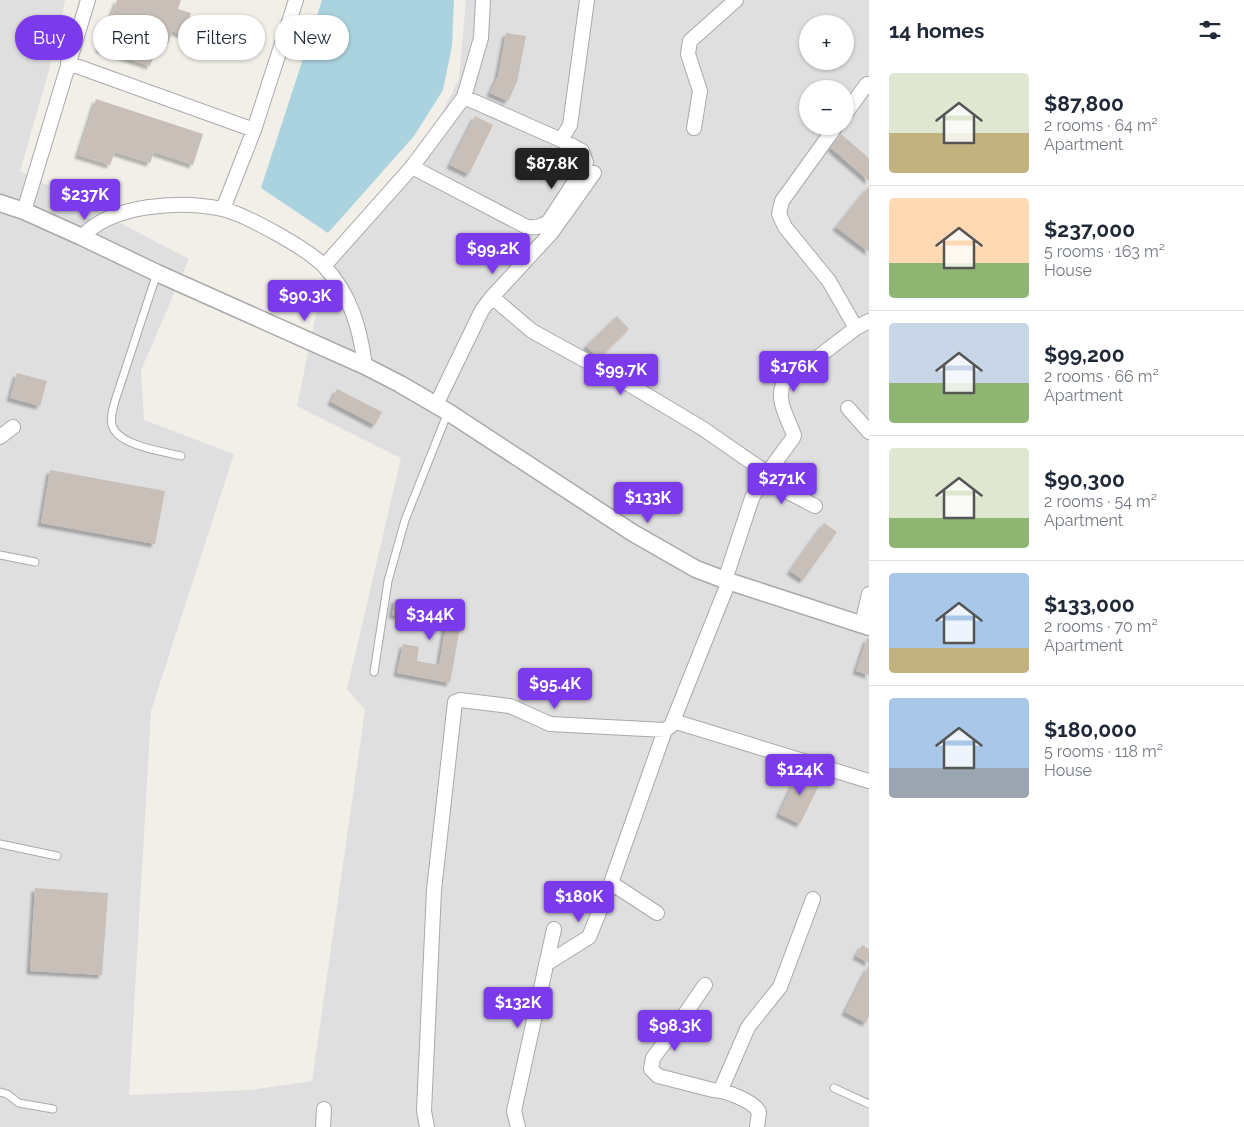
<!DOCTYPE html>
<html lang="en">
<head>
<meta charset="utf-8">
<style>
  :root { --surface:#fff; --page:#f6f6f7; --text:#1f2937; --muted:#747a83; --line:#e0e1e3; --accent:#7c3aed }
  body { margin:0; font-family:Raleway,sans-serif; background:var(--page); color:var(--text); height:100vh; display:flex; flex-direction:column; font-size:19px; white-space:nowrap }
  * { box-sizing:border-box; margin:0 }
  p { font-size:16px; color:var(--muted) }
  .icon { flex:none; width:28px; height:28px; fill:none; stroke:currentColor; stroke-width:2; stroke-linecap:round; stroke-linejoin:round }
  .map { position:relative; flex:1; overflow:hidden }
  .sheet { display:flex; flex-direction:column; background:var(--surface); width:375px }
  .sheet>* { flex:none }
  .banner { position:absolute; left:15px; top:15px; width:475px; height:45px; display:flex; gap:10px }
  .controls { position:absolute; left:799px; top:15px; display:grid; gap:10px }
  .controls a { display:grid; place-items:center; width:55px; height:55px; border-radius:50%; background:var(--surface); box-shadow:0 1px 4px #0004; font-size:25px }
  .price { position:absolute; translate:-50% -42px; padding:0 11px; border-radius:5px; background:var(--accent); color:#fff; font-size:16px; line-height:32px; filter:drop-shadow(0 1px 2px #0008) }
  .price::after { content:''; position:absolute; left:50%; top:30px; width:15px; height:11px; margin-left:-8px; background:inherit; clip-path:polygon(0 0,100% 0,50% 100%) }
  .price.active { background:#222; color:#fff }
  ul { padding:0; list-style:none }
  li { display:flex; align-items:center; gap:15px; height:125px; padding:0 20px }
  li+li { border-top:1px solid var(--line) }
  li span { display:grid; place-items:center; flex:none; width:140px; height:100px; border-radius:5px; color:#555 }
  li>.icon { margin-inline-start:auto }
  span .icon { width:60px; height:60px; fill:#fffc; stroke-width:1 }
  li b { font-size:21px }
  h2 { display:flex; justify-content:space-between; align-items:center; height:60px; padding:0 20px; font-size:21px }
  .pill { padding:0 18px; border-radius:22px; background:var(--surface); box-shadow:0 1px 4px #0004; font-size:18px; line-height:45px }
  .pill.active { background:var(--accent); color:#fff }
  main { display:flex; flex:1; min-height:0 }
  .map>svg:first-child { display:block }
</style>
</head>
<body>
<main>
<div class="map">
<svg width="869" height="1127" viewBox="0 0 869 1127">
  <defs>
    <filter id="shadow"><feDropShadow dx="-3.5" dy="3.5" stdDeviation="1" flood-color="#0004"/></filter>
  </defs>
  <rect width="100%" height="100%" fill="#f2efe9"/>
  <path fill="#e0dfdf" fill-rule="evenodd" d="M 0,0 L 65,0 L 60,32 L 20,171 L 189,259 L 141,370 L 144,420 L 234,454 L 151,711 L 129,1095 L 251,1090 L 312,1081 L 365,710 L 347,689 L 401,458 L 297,406 L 329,251 L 435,127 L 459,79 L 466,0 L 869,0 L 869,1127 L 0,1127 ZM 808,24 L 845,24 L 845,61 L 808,61 ZM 808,89 L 845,89 L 845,126 L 808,126 Z"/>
  <path fill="#aad3df" d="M 322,0 L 454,0 L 452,46 L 443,90 L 414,136 L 328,233 L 261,188 Z"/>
  <path fill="#c7bfb8" filter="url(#shadow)" d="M 117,0 L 181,0 L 178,9 L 191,13 L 184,35 L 172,31 L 168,44 L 159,41 L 150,66 L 99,49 Z
    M 506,33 L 526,36 L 517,82 L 508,101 L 490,93 L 498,76 Z
    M 96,99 L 203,134 L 193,165 L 154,152 L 150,163 L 115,152 L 110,165 L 78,155 Z
    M 475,116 L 493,125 L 469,174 L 450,165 Z
    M 841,134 L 869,158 L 869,181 L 831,148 Z
    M 869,186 L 869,252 L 836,227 Z
    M 617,316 L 629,329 L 599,358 L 586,346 Z
    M 17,373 L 47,381 L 40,406 L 10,398 Z
    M 337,389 L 382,412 L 375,425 L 331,402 Z
    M 50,470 L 165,491 L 155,544 L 41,523 Z
    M 824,523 L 837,532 L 803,580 L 790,571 Z
    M 395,599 L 463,611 L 450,683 L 397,673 L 403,644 L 419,647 L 417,661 L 439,665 L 446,624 L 392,615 Z
    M 867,638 L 869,639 L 869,675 L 856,671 Z
    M 800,769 L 822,779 L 800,824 L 779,814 Z
    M 35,888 L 108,893 L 102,975 L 30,971 Z
    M 862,945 L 869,949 L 869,963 L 856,956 Z
    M 869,965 L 869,1016 L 866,1023 L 845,1012 Z"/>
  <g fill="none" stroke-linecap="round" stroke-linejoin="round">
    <g stroke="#a9a9a9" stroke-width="9">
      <path id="service" d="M 157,273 L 115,401 C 113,409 110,417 112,425 C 118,446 162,451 181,456
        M 0,555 L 35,562
        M 374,672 L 388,581 L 405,520 L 448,412
        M 0,844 L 57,856
        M 834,1088 L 869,1104
        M 0,1092 L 7,1094 L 19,1103 L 53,1109"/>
    </g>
    <g stroke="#a9a9a9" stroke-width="16">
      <path id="minor" d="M 68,63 L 254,130
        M 845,114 L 867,84
        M 836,126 L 782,201 L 779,214 L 785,227 L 829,281 L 856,328
        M 694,128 L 700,91 L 688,54 L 690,41 L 736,0
        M 561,140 L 570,125 L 587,0
        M 412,167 L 527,227 C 536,228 541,227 549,221 L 585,166 L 586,162 L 582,151 L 561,140 L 464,97
        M 223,209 L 254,130 L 296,0
        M 24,211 L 88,0
        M 82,237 C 111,204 181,200 222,209 C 245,214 308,249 324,266 C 351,295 360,328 365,366
        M 324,266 L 412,167 L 464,97 L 481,38 L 483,0
        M 492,297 L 532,331 L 630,385 L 702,428 L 767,473
        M 436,405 L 482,310 L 492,297 L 552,232 L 594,173
        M 848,408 L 869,432
        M 0,437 L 13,427
        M 763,479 L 815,506
        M 725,580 L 752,498 L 763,479 L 793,438 L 794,435 C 788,419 775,398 784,383 L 856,328 L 869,321
        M 862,624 L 869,594
        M 673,721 L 869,781
        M 657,913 L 611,883 L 665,730 L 671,726 L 729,581
        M 546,964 L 589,937 L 611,883
        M 705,985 L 674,1030 L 653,1058 L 651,1069 L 658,1076 L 713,1090 C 724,1090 754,1101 759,1112 L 757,1127
        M 722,1090 L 722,1087 L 748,1027 L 780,987 L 813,899
        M 323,1127 L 324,1109
        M 427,1127 L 424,1111 L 434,890 L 455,702 L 460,700 L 510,706 L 550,724 L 665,730
        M 518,1127 L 514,1111 L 554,929"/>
    </g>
    <g stroke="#a9a9a9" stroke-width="19">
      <path id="tertiary" d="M 0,203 L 24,211 L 82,237 L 157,273 L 365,366 L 400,384 L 448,412 L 633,533 L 696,569 L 725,580 L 869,627"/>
    </g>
    <use href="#service" stroke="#fff" stroke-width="7"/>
    <use href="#minor" stroke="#fff" stroke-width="14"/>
    <use href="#tertiary" stroke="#fff" stroke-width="16"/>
  </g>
</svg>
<div class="controls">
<a>+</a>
<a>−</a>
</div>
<b class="price active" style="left:552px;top:190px">$87.8K</b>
<b class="price" style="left:85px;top:221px">$237K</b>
<b class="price" style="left:493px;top:275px">$99.2K</b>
<b class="price" style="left:305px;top:322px">$90.3K</b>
<b class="price" style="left:794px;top:393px">$176K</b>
<b class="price" style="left:621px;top:396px">$99.7K</b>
<b class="price" style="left:782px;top:505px">$271K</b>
<b class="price" style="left:648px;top:524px">$133K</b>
<b class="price" style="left:430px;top:641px">$344K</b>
<b class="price" style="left:555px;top:710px">$95.4K</b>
<b class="price" style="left:800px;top:796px">$124K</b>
<b class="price" style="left:579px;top:923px">$180K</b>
<b class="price" style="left:518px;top:1029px">$132K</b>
<b class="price" style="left:675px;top:1052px">$98.3K</b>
<div class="banner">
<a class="pill active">Buy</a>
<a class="pill">Rent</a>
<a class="pill">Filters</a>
<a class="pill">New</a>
</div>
</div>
<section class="sheet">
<h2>14 homes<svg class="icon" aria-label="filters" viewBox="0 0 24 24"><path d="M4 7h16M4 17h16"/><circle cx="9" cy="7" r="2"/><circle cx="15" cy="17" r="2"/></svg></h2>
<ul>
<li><span style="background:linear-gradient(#dfe7d0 60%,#c2b280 0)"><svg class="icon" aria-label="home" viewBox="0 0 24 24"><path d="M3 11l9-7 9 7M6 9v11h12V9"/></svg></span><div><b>$87,800</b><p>2 rooms · 64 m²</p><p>Apartment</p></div></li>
<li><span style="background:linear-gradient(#ffd9b3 65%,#8fb573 0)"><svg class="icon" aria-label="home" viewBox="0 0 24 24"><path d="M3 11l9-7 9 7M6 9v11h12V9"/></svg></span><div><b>$237,000</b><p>5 rooms · 163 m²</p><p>House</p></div></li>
<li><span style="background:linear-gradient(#c9d6e8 60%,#8fb573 0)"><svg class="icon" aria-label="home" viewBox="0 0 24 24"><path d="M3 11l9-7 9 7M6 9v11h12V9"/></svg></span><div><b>$99,200</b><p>2 rooms · 66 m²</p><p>Apartment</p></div></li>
<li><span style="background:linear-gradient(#dfe7d0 70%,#8fb573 0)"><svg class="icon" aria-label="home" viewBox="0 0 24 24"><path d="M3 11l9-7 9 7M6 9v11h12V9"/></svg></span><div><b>$90,300</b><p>2 rooms · 54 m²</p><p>Apartment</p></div></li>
<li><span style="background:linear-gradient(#a9c7e8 75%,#c2b280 0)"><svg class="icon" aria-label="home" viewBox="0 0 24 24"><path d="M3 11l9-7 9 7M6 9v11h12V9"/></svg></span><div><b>$133,000</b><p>2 rooms · 70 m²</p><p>Apartment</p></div></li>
<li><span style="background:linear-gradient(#a9c7e8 70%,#9aa5b1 0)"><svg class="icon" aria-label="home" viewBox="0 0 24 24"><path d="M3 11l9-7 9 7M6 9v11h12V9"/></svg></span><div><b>$180,000</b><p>5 rooms · 118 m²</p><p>House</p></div></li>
</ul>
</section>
</main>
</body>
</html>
